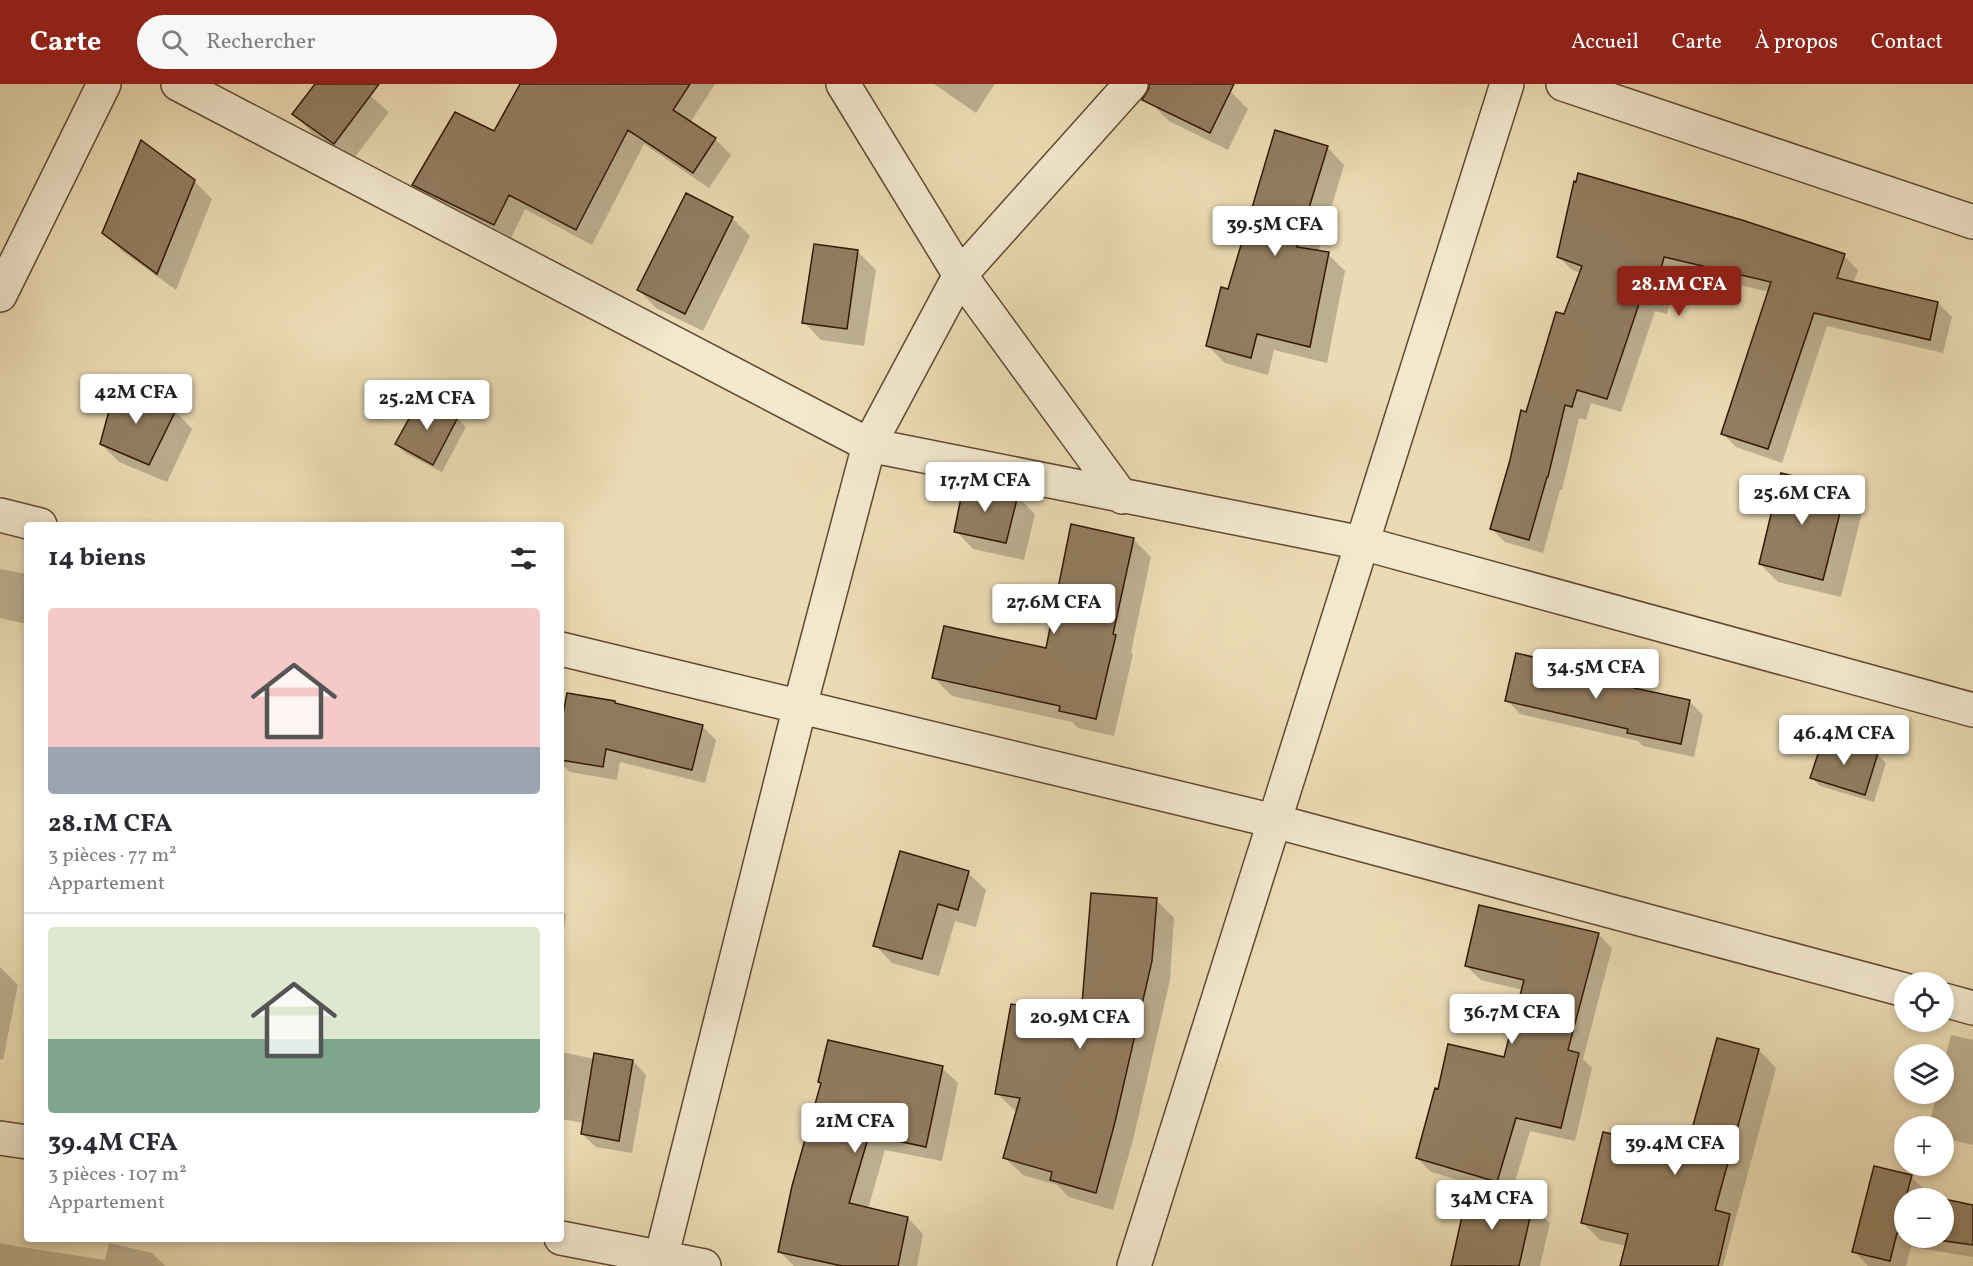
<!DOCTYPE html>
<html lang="fr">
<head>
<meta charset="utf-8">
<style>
  :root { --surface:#fff; --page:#f7f7f7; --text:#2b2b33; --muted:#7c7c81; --line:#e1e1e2; --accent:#8f2418 }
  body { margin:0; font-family:Vollkorn,serif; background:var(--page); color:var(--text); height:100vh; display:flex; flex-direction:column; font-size:22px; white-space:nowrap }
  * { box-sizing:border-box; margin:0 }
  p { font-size:20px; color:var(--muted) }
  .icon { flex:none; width:33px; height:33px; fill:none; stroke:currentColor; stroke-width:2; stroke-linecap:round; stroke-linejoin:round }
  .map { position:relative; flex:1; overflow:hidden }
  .sheet { position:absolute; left:24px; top:438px; width:540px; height:720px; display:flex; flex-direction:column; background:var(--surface); border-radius:6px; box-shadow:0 3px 9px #0003 }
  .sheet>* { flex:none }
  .buttons { position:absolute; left:1894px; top:888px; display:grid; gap:12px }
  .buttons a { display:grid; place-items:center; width:60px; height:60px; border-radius:50%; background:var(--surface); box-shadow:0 3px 9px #0003; font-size:30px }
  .price { position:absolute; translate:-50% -51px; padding:0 14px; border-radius:6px; background:#fff; color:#222; font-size:20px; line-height:39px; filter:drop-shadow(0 2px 3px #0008) }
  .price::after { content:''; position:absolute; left:50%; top:36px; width:18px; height:14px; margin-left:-9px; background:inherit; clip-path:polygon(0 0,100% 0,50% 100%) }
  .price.active { background:var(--accent); color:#fff }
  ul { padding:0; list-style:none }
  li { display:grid; align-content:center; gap:12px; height:318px; padding:0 24px }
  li+li { border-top:2px solid var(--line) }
  li span { display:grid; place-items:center; height:186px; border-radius:6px; color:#555 }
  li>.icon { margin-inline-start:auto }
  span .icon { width:108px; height:108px; fill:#fffc; stroke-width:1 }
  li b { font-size:26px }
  h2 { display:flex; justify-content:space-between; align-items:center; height:72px; padding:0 24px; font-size:26px }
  header { display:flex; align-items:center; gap:36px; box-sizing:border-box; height:84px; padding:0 30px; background:var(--accent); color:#fff }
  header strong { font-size:28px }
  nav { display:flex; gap:33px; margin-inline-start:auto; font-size:21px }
  .search { width:420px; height:54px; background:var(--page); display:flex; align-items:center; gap:15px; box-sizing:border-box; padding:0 21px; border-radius:33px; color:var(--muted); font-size:22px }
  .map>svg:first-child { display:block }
</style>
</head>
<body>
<header>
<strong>Carte</strong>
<div class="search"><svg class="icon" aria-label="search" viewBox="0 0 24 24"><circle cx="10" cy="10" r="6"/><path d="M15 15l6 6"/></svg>Rechercher</div>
<nav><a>Accueil</a><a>Carte</a><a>À propos</a><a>Contact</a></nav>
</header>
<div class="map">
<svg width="1973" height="1182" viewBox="0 0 1973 1182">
  <rect width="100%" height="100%" fill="#ebdbb4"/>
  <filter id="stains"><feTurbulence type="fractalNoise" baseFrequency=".00333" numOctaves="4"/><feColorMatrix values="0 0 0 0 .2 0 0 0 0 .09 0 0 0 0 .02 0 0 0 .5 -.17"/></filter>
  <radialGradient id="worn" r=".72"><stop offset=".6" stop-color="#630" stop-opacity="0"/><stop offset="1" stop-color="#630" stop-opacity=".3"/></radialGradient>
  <path fill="#0003" d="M 316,0 L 357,0 L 389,28 L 352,77 L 311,48 L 294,30 Z
    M 521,0 L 715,0 L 690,39 L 716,56 L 731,71 L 709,104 L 644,60 L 592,161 L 525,125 L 510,156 L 429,116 L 413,101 L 494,49 Z
    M 934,0 L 995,0 L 976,29 Z
    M 1160,0 L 1216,0 L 1230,7 L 1248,25 L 1228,66 L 1169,37 L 1151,19 Z
    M 1327,63 L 1344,81 L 1318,168 L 1328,170 L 1345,187 L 1327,279 L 1274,266 L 1268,291 L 1225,279 L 1208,262 Z
    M 194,97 L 212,115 L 176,206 L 122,167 L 104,149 Z
    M 732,134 L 750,152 L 703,247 L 656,224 L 639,206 Z
    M 858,168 L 876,186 L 864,262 L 821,256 L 804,238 Z
    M 1558,172 L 1844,172 L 1858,186 L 1853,200 L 1938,219 L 1952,233 L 1943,269 L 1827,242 L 1782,379 L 1736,363 L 1722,349 L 1770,208 L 1678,187 L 1667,230 L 1655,227 L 1621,328 L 1591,319 L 1586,336 L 1579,334 L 1562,406 L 1560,406 L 1543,469 L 1505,458 L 1491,444 L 1527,329 L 1581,189 L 1572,186 Z
    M 422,315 L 457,334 L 466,343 L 442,388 L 405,369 L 396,360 Z
    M 175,327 L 192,345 L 167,398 L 119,378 L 101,360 Z
    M 1845,406 L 1863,424 L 1841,513 L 1778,498 L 1760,480 Z
    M 1017,412 L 1035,430 L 1024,476 L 973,465 L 956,447 Z
    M 1133,455 L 1151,473 L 1131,568 L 1133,570 L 1114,652 L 1078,644 L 1072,638 L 952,612 L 934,594 L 1047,566 Z
    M 0,485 L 27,490 L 27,540 L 0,534 Z
    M 1575,584 L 1587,595 L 1689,617 L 1703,631 L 1694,673 L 1643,662 L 1638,657 L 1520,630 L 1507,616 Z
    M 614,618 L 618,622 L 702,642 L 716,656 L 705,699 L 620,678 L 617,696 L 570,688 L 561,679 L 561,648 Z
    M 1877,670 L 1886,679 L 1874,718 L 1820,702 L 1812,694 Z
    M 968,789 L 986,806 L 976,843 L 955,837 L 939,892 L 892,879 L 875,861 Z
    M 1156,816 L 1174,834 L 1170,896 L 1133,1056 L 1113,1126 L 1069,1113 L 1057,1101 L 1023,1091 L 1005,1074 L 1018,1028 L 1015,1027 L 997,1009 L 1083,934 Z
    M 561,825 L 566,831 L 561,866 Z
    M 1598,850 L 1612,864 L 1583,975 L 1592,984 L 1575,1057 L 1530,1047 L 1511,1111 L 1431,1088 L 1417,1074 L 1506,975 L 1523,906 L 1481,896 L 1466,882 Z
    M 0,883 L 18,901 L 3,976 L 0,975 Z
    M 1951,951 L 1973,956 L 1973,1061 L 1948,1055 L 1944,1051 L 1944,1042 L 1935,1042 L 1930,1037 L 1937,1010 L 1944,1010 L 1944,978 Z
    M 1759,966 L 1776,984 L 1723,1182 L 1621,1182 L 1626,1162 L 1600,1156 L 1583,1139 L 1687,1068 Z
    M 561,968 L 595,975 L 633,977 L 646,991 L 632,1069 L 596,1063 L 582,1050 L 584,1039 L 561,1035 Z
    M 942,984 L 958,999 L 942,1077 L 885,1066 L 868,1125 L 908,1134 L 923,1150 L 917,1182 L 794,1182 L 780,1168 L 823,1001 L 820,998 Z
    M 1911,1093 L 1926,1107 L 1924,1113 L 1930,1114 L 1905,1114 L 1905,1154 L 1944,1154 L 1944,1117 L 1973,1122 L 1973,1173 L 1911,1163 L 1906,1182 L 1868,1182 L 1854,1167 Z
    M 1532,1122 L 1550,1139 L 1540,1182 L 1452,1182 Z
    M 0,1158 L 2,1160 L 105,1176 L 109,1159 L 152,1169 L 165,1182 L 0,1182 Z"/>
  <path fill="#927d60" stroke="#321805" stroke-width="1.5" d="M 315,0 L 379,0 L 334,60 L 292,30 Z
    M 520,0 L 690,0 L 673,26 L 716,54 L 693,89 L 628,46 L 576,146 L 509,111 L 494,141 L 412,101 L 455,28 L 494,47 Z
    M 1149,0 L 1234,0 L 1210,49 L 1142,16 L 1149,4 Z
    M 1275,46 L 1328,62 L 1297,163 L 1329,168 L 1310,263 L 1257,250 L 1251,274 L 1206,262 L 1221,203 L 1228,205 Z
    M 141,56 L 195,96 L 157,190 L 102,149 Z
    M 1578,89 L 1742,136 L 1845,170 L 1837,194 L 1938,218 L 1930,256 L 1814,229 L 1768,365 L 1721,350 L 1771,198 L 1664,173 L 1653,217 L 1641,214 L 1607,315 L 1577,306 L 1572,323 L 1565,321 L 1548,393 L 1547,393 L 1529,456 L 1490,445 L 1510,376 L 1521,326 L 1526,328 L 1556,228 L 1564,230 L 1582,182 L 1557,173 L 1574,97 L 1576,98 Z
    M 686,109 L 733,133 L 685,230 L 637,206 Z
    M 814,160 L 858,166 L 847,245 L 802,239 Z
    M 116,301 L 176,326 L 149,381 L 100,360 Z
    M 421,313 L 458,333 L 433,381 L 395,360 Z
    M 1781,389 L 1846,405 L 1823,496 L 1759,480 Z
    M 964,399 L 1018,411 L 1006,459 L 954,448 Z
    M 1071,440 L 1134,454 L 1113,550 L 1116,551 L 1096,635 L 1059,627 L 1060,622 L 932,594 L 944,542 L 1046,564 Z
    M 1516,569 L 1576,583 L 1574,591 L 1690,616 L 1681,660 L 1627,649 L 1628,645 L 1505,617 Z
    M 567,609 L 615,617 L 615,619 L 703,641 L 692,686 L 606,665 L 603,683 L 561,676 L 561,640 Z
    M 1824,652 L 1878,669 L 1865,711 L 1810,694 Z
    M 900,767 L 969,787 L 958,826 L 938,820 L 922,875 L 873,862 Z
    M 1091,809 L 1157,814 L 1152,877 L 1115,1038 L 1096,1109 L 1050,1096 L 1052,1088 L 1003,1074 L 1020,1014 L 995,1010 L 1011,920 L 1081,932 Z
    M 1479,821 L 1599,849 L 1568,966 L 1579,969 L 1561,1044 L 1516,1034 L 1497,1098 L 1416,1074 L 1435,1004 L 1438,1005 L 1448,960 L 1504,973 L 1524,896 L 1465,882 Z
    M 1717,954 L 1759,965 L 1715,1126 L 1730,1130 L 1718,1182 L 1620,1182 L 1628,1150 L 1581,1139 L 1603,1048 L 1686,1067 Z
    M 828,956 L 943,982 L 926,1063 L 869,1051 L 849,1119 L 908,1133 L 898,1182 L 842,1182 L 778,1168 L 792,1102 L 821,999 L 818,998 Z
    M 594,969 L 633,976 L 619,1057 L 581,1050 Z
    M 1874,1082 L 1912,1091 L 1907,1109 L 1939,1114 L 1905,1114 L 1905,1150 L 1897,1149 L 1890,1177 L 1852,1168 Z
    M 1468,1105 L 1533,1120 L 1519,1182 L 1451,1182 Z
    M 1944,1115 L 1973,1121 L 1973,1161 L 1924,1154 L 1944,1154 Z"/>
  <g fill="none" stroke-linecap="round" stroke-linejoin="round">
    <g stroke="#604931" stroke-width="36">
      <path id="minor" d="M 178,0 L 869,361 L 1362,459 L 1973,626
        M 843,0 L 960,191 L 1122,413
        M 1563,0 L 1973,138
        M 0,211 L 104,0
        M 0,431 L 40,441
        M 561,565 L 1274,737 L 1905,906
        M 1944,916 L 1973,924
        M 0,1054 L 27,1058
        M 561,1154 L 704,1182
        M 659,1182 L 800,622 L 869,361 L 960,191 L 1131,0
        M 1134,1182 L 1507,0"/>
    </g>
    <use href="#minor" stroke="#f2e8ce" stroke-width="33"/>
  </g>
  <rect width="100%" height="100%" filter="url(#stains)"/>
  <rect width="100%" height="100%" fill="url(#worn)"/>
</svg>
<div class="buttons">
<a><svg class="icon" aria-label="locate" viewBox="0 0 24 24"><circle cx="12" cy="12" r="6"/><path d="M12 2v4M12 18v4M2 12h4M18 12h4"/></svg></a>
<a><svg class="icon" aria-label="layers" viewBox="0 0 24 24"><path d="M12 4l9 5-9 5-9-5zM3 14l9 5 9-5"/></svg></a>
<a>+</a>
<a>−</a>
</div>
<b class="price" style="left:1275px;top:173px">39.5M CFA</b>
<b class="price active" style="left:1679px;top:233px">28.1M CFA</b>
<b class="price" style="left:136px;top:341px">42M CFA</b>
<b class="price" style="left:427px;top:347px">25.2M CFA</b>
<b class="price" style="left:985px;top:429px">17.7M CFA</b>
<b class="price" style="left:1802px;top:442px">25.6M CFA</b>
<b class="price" style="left:1054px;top:551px">27.6M CFA</b>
<b class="price" style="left:1596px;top:616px">34.5M CFA</b>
<b class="price" style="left:1844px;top:682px">46.4M CFA</b>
<b class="price" style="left:1512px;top:961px">36.7M CFA</b>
<b class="price" style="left:1080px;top:966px">20.9M CFA</b>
<b class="price" style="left:855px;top:1070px">21M CFA</b>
<b class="price" style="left:1675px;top:1092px">39.4M CFA</b>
<b class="price" style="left:1492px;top:1147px">34M CFA</b>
<section class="sheet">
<h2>14 biens<svg class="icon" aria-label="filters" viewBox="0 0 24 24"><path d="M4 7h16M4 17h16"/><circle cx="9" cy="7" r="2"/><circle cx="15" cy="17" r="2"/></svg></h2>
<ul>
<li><span style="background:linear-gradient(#f6c9c9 75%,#9aa5b1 0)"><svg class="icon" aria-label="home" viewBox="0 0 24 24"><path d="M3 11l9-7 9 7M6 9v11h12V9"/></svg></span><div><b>28.1M CFA</b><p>3 pièces · 77 m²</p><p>Appartement</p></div></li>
<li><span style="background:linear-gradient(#dfe7d0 60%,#7fa58c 0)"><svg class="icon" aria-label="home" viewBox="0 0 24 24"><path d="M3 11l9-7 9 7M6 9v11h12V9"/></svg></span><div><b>39.4M CFA</b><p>3 pièces · 107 m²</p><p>Appartement</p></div></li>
</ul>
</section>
</div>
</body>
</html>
